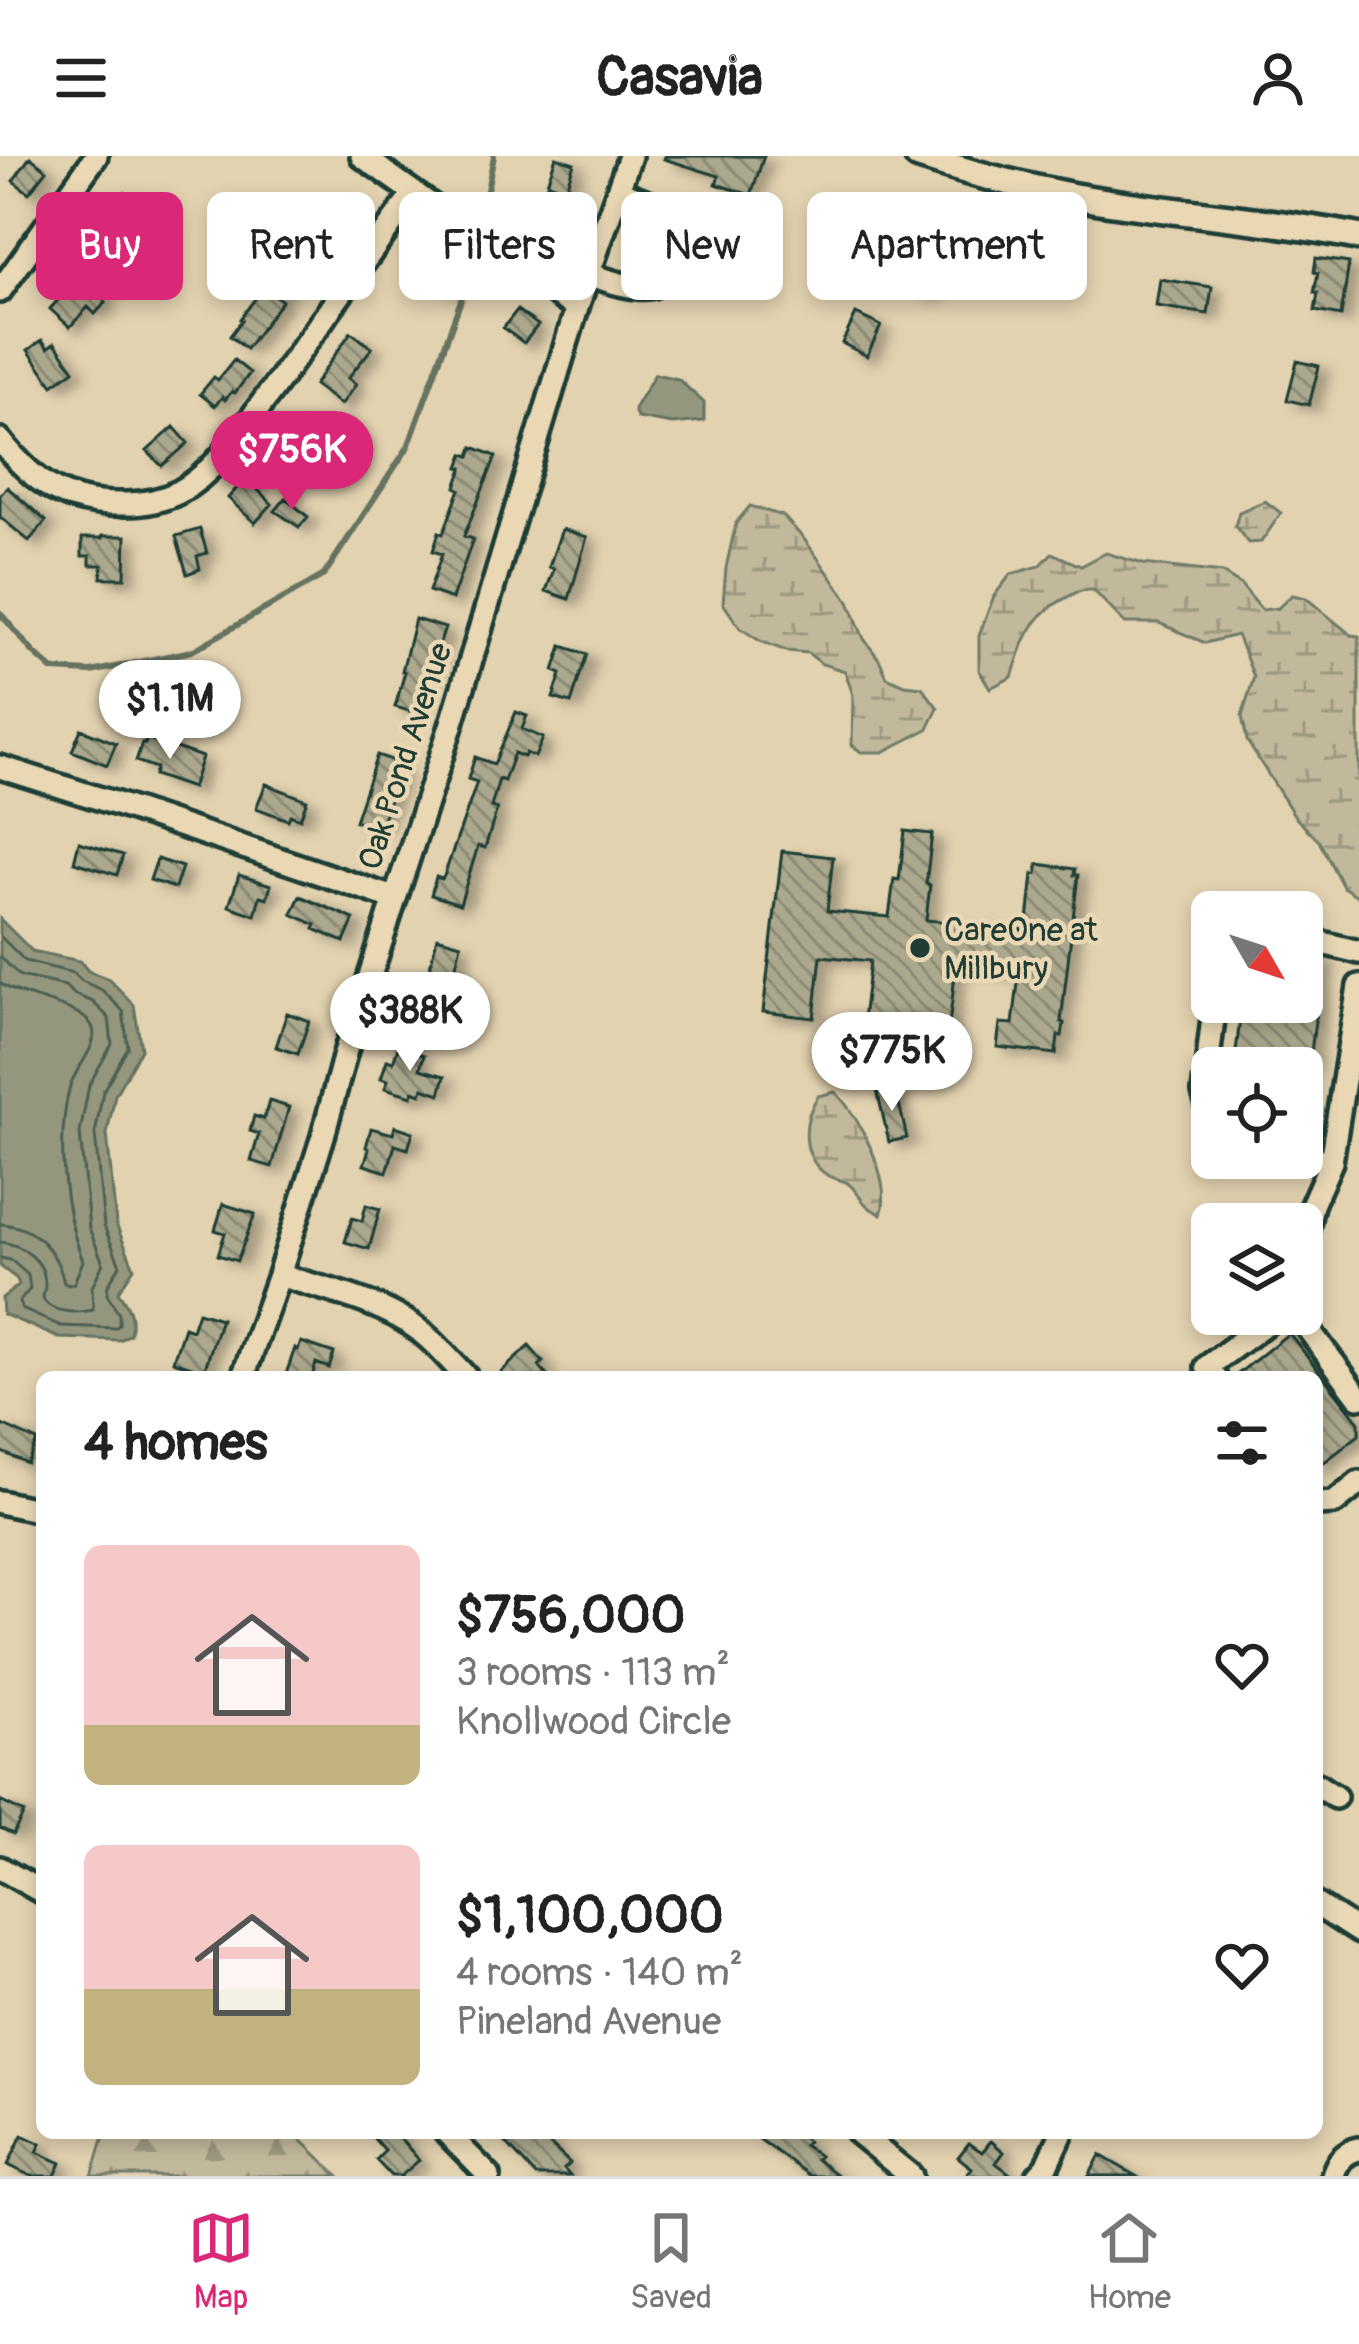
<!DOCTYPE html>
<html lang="en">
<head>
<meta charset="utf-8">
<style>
  :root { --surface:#fff; --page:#f6f6f6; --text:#222; --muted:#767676; --line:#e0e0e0; --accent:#db2777 }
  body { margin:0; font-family:Pangolin,sans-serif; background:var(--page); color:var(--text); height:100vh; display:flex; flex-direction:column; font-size:45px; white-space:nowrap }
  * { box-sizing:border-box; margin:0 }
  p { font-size:39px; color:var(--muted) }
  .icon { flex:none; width:66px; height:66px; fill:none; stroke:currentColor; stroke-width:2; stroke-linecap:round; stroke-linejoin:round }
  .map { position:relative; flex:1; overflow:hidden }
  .details { position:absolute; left:36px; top:1215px; width:1287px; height:768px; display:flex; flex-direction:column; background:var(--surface); border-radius:18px; box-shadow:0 6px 18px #0003 }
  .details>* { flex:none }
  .guide { position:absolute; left:36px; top:36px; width:1287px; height:108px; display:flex; gap:24px }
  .needle { width:78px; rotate:129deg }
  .fabs { position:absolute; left:1191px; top:735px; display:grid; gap:24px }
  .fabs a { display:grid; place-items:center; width:132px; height:132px; border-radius:18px; background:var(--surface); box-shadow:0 6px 18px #0003; font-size:60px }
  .price { position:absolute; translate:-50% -102px; padding:0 27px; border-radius:42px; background:#fff; color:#222; font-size:39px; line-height:78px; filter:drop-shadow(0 3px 6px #0008) }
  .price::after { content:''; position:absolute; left:50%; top:72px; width:36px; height:27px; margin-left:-18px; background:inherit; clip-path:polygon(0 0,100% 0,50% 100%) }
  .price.current { background:var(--accent); color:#fff }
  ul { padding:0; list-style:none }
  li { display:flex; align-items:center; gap:36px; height:300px; padding:0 48px }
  li span { display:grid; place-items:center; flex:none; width:336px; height:240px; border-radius:18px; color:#555 }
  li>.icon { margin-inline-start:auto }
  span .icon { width:144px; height:144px; fill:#fffc; stroke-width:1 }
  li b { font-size:51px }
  h2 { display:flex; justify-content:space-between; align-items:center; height:144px; padding:0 48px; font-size:51px }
  .tag { padding:0 42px; border-radius:18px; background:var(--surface); box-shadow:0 6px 18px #0003; font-size:42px; line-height:108px }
  .tag.current { background:var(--accent); color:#fff }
  header { display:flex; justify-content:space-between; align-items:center; height:156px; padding:0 48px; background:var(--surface); font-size:54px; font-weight:700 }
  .dock { display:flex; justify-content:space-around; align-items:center; height:168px; border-top:3px solid var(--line); background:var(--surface); font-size:33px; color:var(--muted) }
  .dock a { display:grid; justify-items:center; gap:6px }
  .dock .current { color:var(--accent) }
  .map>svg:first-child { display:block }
</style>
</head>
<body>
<header><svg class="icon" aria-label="menu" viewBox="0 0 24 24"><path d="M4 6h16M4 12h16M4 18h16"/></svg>Casavia<svg class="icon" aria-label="person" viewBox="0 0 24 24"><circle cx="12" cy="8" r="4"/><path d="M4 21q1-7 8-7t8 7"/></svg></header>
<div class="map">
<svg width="1359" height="2020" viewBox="0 0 1359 2020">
  <defs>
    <pattern id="forest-firs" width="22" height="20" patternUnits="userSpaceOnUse" patternTransform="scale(3)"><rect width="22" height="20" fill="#c2b99c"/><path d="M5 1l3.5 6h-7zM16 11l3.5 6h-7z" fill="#9d9880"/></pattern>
    <pattern id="wetland-marsh" width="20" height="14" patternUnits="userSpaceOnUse" patternTransform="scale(3)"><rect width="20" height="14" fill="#c2b99c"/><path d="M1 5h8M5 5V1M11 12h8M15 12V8" fill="none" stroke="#9d9880"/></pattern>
    <pattern id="building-back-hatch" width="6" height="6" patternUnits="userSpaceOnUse" patternTransform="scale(3)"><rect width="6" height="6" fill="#aba88d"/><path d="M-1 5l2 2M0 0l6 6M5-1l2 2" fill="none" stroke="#8b8a74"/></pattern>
    <filter id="shadow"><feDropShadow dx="10" dy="6" stdDeviation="6" flood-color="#0004"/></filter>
  </defs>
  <rect width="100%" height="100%" fill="#e2d2b0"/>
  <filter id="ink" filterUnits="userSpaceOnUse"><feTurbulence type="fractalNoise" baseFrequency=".00833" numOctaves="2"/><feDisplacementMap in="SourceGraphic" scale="24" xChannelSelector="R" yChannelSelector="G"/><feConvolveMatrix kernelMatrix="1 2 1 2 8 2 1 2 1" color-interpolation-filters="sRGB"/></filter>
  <g filter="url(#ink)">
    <path fill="url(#forest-firs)" stroke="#707b68" stroke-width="3" d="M 105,1977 L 294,1977 L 338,2020 L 92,2020 Z"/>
    <path fill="url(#wetland-marsh)" stroke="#707b68" stroke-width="3" d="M 1265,345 L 1281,357 L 1261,386 L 1248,387 L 1235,370 L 1239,356 Z
      M 750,350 L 783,360 L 804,383 L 849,446 L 864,483 L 879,503 L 887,521 L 905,529 L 922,531 L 938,552 L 928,573 L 883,596 L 861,596 L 852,589 L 853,539 L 845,515 L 822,508 L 808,497 L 786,495 L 760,485 L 740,472 L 723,447 L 726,412 L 736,367 Z
      M 1052,397 L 1081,410 L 1106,397 L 1143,408 L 1222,417 L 1241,429 L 1262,454 L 1278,452 L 1292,439 L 1306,442 L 1351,479 L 1359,480 L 1359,741 L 1343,731 L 1319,685 L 1296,662 L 1247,585 L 1242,560 L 1254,521 L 1237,479 L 1205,487 L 1159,467 L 1125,467 L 1093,434 C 1077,433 1070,440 1057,447 C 1028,465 1022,490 1012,521 L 990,532 L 979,514 L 979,479 L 994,440 L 1011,418 L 1040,410 Z
      M 835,936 C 859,959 893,1026 881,1058 C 858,1049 861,1035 846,1026 C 840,1023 833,1023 827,1019 C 800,1001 802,964 818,940 Z"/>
    <path fill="#94977e" stroke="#657360" stroke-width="3" d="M 655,218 L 678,223 L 704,247 L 704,265 L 672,268 L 637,262 L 634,253 Z
      M 0,763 L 32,795 L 80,805 L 88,815 L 109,823 L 134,849 L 141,893 L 115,939 L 107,978 L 116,1068 L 134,1112 L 118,1136 C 129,1151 134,1159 130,1178 L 120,1184 L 59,1182 L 3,1158 L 2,1142 L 19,1129 L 17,1123 L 0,1110 Z"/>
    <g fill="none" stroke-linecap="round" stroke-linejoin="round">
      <path stroke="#4e6152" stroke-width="3" d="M 0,780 L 25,805 L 73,817 L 82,825 L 102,834 L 123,855 L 128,891 L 103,935 L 95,978 L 104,1070 L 120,1109 L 108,1129 L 107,1138 L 119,1158 L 119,1169 L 115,1172 L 61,1170 L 22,1153 L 19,1146 L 30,1133 L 28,1119 L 11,1104 L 0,1102
        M 0,801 L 20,820 L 65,830 L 74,838 L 93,846 L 109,862 L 112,888 L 89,929 L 80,977 L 89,1072 L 103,1107 L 92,1131 L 93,1154 C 81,1157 57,1158 46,1147 C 40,1141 45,1138 45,1129 C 46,1105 22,1088 0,1086
        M 0,827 C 21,843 80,848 92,870 C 101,889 75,912 70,930 C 56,984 63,1054 83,1105 L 74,1127 L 68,1129 L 64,1127 C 57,1094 35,1070 0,1068"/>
      <path stroke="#657360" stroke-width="6" d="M 481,63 L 494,0
        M 0,457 L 34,497 L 53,514 L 91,516 L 192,495 L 324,419 L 408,291 L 475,105"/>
    </g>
    <path fill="url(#building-back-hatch)" stroke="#1f3d34" stroke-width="3" filter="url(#shadow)" d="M 665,0 L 764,0 L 751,39 L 716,28 L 719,20 L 664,3 Z
      M 30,1 L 47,14 L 29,37 L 13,25 Z
      M 556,1 L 574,7 L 566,32 L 577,36 L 567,66 L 544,58 L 554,29 L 547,27 Z
      M 125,36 L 144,52 L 124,77 L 131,83 L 122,94 L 114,88 L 105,99 L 86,84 Z
      M 300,42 L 327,62 L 313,81 L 287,61 Z
      M 299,83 L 313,94 L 277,141 L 282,145 L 246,193 L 230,180 L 242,164 L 240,163 Z
      M 923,84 L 953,100 L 935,134 L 931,132 L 927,139 L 913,132 L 928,105 L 915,98 Z
      M 419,90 L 459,120 L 447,135 L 408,105 Z
      M 1316,102 L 1349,107 L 1341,160 L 1315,155 L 1318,137 L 1314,137 L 1318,117 L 1314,116 Z
      M 91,115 L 103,126 L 100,129 L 104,133 L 99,139 L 106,146 L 95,158 L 88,151 L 70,171 L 50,153 L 81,118 L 85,121 Z
      M 1160,123 L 1212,131 L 1208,158 L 1156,150 Z
      M 517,154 L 538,169 L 524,187 L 503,172 Z
      M 856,158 L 881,170 L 867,200 L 842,187 Z
      M 351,176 L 372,192 L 348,222 L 356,228 L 341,249 L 314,229 Z
      M 42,184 L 48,192 L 55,187 L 74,214 L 53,229 L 28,194 Z
      M 234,204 L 250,217 L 235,237 L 232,235 L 225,244 L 222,241 L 215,250 L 200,238 L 214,221 L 218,224 Z
      M 1297,205 L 1319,210 L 1309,249 L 1287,244 Z
      M 296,266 L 316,281 L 297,307 L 286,299 L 290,293 L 285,289 L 289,284 L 285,281 Z
      M 174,271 L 188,287 L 162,310 L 147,295 Z
      M 473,291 L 496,300 L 464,380 L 473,383 L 452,443 L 429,435 L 442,398 L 433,395 L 439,376 L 443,378 L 460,333 L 456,331 L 463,312 L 459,311 L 464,298 L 470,300 Z
      M 246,322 L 272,348 L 255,367 L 228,342 Z
      M 7,331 L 46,365 L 29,385 L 0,361 L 0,339 Z
      M 286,342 L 308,361 L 299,371 L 275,355 Z
      M 200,373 L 207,397 L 197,400 L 200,413 L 187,418 L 176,380 Z
      M 562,373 L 587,381 L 569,443 L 546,435 L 554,413 L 549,411 Z
      M 102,380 L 126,380 L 125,422 L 101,422 L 102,409 L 90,409 L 90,400 L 82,400 L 82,382 L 102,382 Z
      M 415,463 L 445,472 L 416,557 L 395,551 L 405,516 L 402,515 Z
      M 562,490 L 587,498 L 571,547 L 553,542 L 561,518 L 554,515 Z
      M 516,556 L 527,560 L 522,573 L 543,582 L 535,601 L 526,597 L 524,601 L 514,597 L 504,625 L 499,623 L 491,651 L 497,653 L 485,692 L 478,690 L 460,748 L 431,739 L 436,721 L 442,723 L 444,720 L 477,626 L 468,623 L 475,601 L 494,608 Z
      M 81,573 L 116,587 L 107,609 L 72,595 Z
      M 147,582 L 202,601 L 192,632 L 154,619 L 156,612 L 136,605 L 142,587 L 145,588 Z
      M 377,599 L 400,607 L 396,619 L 399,620 L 379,673 L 355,665 Z
      M 266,628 L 307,644 L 300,663 L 290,659 L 288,664 L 256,652 Z
      M 905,675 L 932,678 L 926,728 L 930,729 L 926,764 L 1027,774 L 1033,718 L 1037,718 L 1038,708 L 1075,713 L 1074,719 L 1078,719 L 1061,866 L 1064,867 L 1062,880 L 1058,880 L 1056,898 L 997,891 L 1000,867 L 1013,868 L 1019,819 L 956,811 L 949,870 L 925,867 L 923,885 L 899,883 L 900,877 L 862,872 L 870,805 L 821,800 L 814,862 L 763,856 L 782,695 L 833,701 L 827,755 L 889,761 L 894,723 L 899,724 Z
      M 79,686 L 123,699 L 117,719 L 74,706 Z
      M 157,703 L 182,711 L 175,732 L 150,724 Z
      M 239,719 L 271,729 L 267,742 L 260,740 L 255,759 L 229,750 Z
      M 300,740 L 354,763 L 344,786 L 314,773 L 316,769 L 292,758 Z
      M 437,781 L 461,788 L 447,848 L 423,842 Z
      M 1302,797 L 1323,803 L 1309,912 L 1234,912 L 1242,846 L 1302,846 Z
      M 287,857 L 309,865 L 298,898 L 276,891 Z
      M 398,891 L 424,899 L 420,913 L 445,920 L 440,938 L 423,932 L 421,938 L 413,935 L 412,940 L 385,932 L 388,924 L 381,922 L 387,904 L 393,906 Z
      M 895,930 L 907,982 L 889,986 L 877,934 Z
      M 269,945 L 289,951 L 272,1011 L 251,1005 L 259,978 L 250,975 L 254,960 L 264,963 Z
      M 395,970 L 413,976 L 408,993 L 395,989 L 387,1016 L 364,1009 L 369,993 L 366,991 L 371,972 L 393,978 Z
      M 223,1048 L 255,1058 L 237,1105 L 218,1099 L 225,1077 L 215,1074 Z
      M 366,1049 L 380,1053 L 369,1093 L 345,1086 L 352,1062 L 362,1065 Z
      M 198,1156 L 221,1163 L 204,1215 L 173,1205 L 184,1171 L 192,1174 Z
      M 1289,1177 L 1359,1266 L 1359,1279 L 1317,1312 L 1317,1221 L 1234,1221 Z
      M 301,1186 L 334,1197 L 329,1212 L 316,1207 L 312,1221 L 285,1221 L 295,1192 L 298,1194 Z
      M 529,1190 L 543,1206 L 539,1210 L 548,1221 L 496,1221 Z
      M 0,1268 L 37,1285 L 27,1307 L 0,1295 Z
      M 0,1645 L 24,1657 L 13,1678 L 0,1672 Z
      M 369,1977 L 396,1977 L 419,2004 L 401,2020 L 391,2020 L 376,2004 L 385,1995 Z
      M 497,1977 L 538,1977 L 570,2007 L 564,2013 L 570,2020 L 536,2020 Z
      M 751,1977 L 796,1977 L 807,1985 L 804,1989 L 819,2000 L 816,2003 L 838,2020 L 810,2020 Z
      M 22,1979 L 41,1988 L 37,1996 L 61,2007 L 55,2020 L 31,2020 L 8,2009 Z
      M 991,1985 L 1004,1996 L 996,2007 L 1013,2020 L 965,2020 L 972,2012 L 958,2001 L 969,1987 L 982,1996 Z
      M 1100,1999 L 1136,2020 L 1089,2020 Z"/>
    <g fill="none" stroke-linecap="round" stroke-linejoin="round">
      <g stroke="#1f3d34" stroke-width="30">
        <path id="minor" d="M 362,0 L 576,152
          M 588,118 C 602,123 640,136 653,130 C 657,129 659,126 662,123 L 681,59 L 619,35
          M 0,135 L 96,0
          M 0,284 C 35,328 67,350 125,348 C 144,348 163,344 179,336 C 218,315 246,268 272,234 C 319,169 365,103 413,39
          M 0,611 L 120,649 L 393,742
          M 1302,782 L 1359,796
          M 1212,963 L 1204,936 L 1215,846
          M 1302,1000 L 1331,1006
          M 1302,1097 L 1312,1049 L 1331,1006 L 1359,830
          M 279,1119 C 320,1132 367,1142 404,1164 C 428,1178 447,1201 466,1221
          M 1297,1158 L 1359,1241
          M 243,1221 L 279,1119 L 323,980 L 346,894 L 452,567 L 579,145 L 630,0
          M 1215,1221 L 1207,1211 L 1278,1158
          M 0,1346 L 32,1353 L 42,1352
          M 1317,1348 L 1334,1347 L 1359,1327
          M 1317,1629 L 1335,1641
          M 0,1712 L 42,1736
          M 1317,1749 L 1359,1776
          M 447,1977 L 489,2020
          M 858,1977 L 911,2020
          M 1038,2020 L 1047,2010 L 1062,1977
          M 1333,2020 C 1336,2006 1345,1996 1359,1993"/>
      </g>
      <g stroke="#1f3d34" stroke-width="33">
        <path id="major" d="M 918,0 C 969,17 1020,30 1072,40 C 1167,57 1264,62 1359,81"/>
      </g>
      <use href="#minor" stroke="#ead8b5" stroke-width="21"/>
      <use href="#major" stroke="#ead8b5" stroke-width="24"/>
    </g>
  </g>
  <circle fill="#1f3d34" stroke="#ead8b5" stroke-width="4.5" cx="920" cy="792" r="12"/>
  <g text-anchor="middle" stroke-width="9" stroke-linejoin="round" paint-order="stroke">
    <g font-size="33" fill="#1f3d34" stroke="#ead8b5">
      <text transform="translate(404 600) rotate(-72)" y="12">Oak Pond Avenue</text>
    </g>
    <g font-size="33" fill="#1f3d34" stroke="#ead8b5" text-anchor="start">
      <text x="944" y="785">CareOne at<tspan x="944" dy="38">Millbury</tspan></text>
    </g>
  </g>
</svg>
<div class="fabs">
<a><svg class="needle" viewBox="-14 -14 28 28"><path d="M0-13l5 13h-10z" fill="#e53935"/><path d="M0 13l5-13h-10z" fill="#767676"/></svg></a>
<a><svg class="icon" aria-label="locate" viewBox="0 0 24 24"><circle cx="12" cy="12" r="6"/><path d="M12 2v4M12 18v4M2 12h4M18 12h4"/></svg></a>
<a><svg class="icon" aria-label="layers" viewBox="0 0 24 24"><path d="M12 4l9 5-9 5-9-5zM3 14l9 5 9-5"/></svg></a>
</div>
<b class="price current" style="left:292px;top:357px">$756K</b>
<b class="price" style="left:170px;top:606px">$1.1M</b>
<b class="price" style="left:410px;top:918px">$388K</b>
<b class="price" style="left:892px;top:958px">$775K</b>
<div class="guide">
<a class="tag current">Buy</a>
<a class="tag">Rent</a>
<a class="tag">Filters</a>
<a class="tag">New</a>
<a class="tag">Apartment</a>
</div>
<section class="details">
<h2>4 homes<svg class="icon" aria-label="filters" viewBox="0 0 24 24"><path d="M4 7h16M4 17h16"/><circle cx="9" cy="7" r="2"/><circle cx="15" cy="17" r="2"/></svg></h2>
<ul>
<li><span style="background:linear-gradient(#f6c9c9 75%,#c2b280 0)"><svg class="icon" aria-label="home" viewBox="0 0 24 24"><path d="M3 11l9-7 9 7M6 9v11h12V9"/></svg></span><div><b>$756,000</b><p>3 rooms · 113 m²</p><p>Knollwood Circle</p></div><svg class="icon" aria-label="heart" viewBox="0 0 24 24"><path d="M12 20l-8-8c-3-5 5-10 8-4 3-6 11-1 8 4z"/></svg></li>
<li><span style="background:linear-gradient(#f6c9c9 60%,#c2b280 0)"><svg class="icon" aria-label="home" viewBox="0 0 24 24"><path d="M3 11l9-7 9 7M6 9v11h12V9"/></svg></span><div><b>$1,100,000</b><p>4 rooms · 140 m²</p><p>Pineland Avenue</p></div><svg class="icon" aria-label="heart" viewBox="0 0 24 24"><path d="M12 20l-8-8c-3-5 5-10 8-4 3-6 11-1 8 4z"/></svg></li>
</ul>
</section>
</div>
<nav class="dock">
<a class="current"><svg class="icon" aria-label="map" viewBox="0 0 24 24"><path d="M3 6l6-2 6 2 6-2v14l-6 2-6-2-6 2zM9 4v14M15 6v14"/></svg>Map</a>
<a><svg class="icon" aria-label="saved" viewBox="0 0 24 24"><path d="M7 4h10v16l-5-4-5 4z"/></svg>Saved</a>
<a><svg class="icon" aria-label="home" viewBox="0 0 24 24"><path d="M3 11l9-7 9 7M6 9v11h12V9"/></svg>Home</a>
</nav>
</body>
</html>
